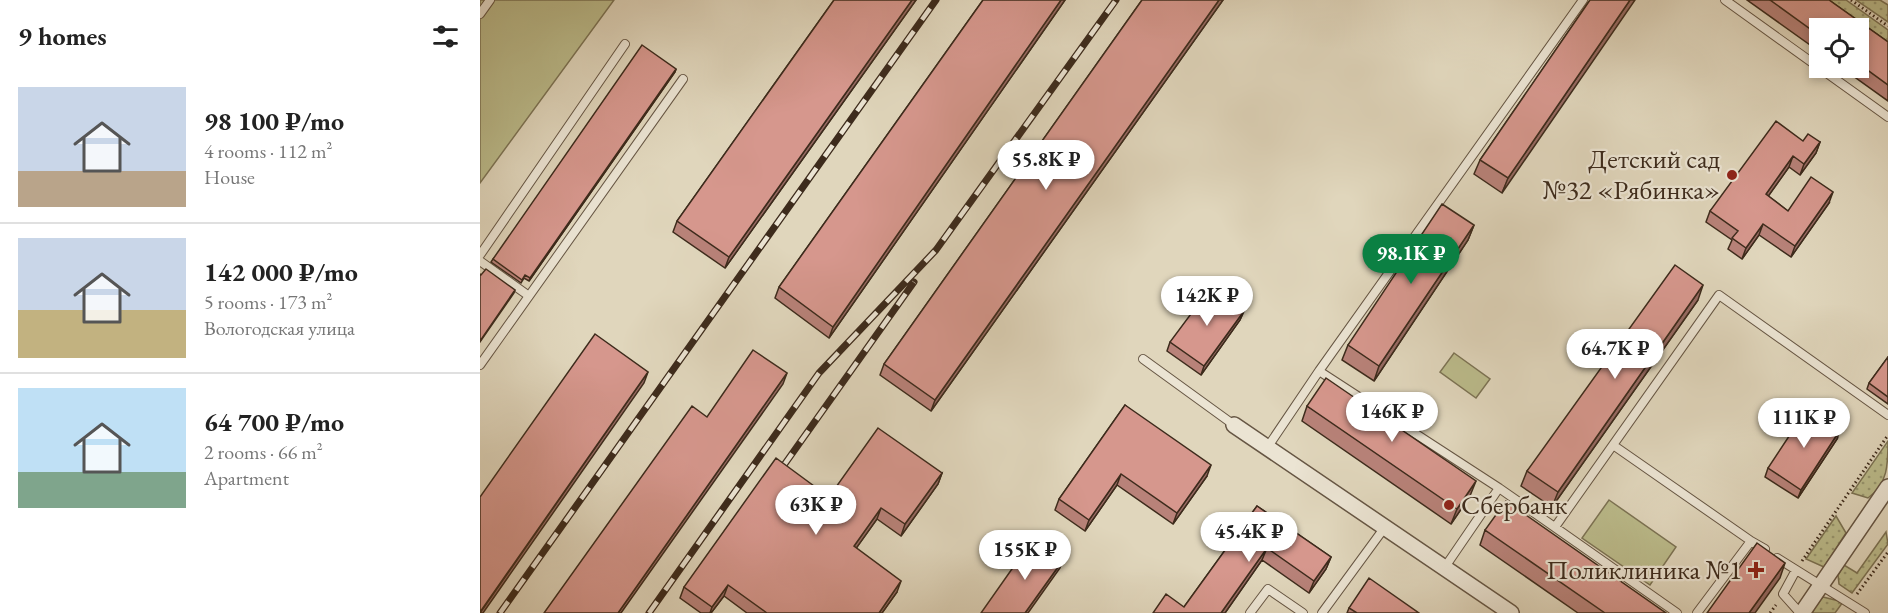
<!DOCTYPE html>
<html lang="en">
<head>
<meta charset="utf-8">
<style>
  :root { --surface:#fff; --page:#f2f2f2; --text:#222; --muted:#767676; --line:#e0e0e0; --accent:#0b8043 }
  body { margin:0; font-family:"EB Garamond",serif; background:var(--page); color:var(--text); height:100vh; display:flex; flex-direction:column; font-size:22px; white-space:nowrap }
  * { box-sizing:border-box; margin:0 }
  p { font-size:20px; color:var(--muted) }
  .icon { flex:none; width:33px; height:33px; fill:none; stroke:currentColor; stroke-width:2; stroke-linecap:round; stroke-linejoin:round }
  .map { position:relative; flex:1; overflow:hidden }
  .panel { display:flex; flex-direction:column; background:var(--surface); width:480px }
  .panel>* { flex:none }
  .buttons { position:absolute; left:1329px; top:18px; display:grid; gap:12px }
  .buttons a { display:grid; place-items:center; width:60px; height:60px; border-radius:0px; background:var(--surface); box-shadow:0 3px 9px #0003; font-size:30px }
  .price { position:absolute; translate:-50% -51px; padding:0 14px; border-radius:21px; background:#fff; color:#222; font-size:20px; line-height:39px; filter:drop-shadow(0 2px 3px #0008) }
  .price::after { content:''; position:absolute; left:50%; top:36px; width:18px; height:14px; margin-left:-9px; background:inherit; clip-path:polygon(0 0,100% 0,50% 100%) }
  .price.selected { background:var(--accent); color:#fff }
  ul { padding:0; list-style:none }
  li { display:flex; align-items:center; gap:18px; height:150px; padding:0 18px }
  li+li { border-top:2px solid var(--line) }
  li span { display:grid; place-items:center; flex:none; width:168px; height:120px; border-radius:0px; color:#555 }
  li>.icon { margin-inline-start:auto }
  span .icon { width:72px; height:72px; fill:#fffc; stroke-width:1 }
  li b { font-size:26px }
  h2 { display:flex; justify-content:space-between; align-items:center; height:72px; padding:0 18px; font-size:26px }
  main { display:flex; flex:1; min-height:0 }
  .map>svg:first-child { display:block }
</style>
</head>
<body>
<main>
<section class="panel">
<h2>9 homes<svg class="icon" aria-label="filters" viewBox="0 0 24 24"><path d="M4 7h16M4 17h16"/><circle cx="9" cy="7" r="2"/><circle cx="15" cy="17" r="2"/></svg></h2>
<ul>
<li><span style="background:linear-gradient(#c9d6e8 70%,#b9a48a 0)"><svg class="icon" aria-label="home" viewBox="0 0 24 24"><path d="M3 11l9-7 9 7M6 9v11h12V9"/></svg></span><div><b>98 100 ₽/mo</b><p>4 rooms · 112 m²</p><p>House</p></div></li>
<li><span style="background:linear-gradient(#c9d6e8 60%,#c2b280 0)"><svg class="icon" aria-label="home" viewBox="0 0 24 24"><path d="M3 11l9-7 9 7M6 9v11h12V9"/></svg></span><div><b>142 000 ₽/mo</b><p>5 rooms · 173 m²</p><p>Вологодская улица</p></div></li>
<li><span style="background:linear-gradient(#bfe0f5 70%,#7fa58c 0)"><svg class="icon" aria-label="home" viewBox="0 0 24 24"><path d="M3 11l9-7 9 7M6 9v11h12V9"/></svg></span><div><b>64 700 ₽/mo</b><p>2 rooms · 66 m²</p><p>Apartment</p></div></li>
</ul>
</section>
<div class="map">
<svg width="1408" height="613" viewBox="0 0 1408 613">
  <defs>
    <pattern id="grass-dots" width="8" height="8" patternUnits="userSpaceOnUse" patternTransform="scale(1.5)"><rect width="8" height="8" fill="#bbbb8b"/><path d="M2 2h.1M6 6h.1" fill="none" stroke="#999871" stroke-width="1.8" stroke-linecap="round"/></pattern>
  </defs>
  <rect width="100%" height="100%" fill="#e0d6bc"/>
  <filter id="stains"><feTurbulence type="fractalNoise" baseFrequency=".00333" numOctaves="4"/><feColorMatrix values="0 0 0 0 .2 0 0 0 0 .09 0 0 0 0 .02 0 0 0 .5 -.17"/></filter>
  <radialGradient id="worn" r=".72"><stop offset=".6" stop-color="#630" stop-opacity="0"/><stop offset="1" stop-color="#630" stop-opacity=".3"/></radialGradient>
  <path fill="url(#grass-dots)" stroke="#7c7354" stroke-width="1.5" d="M 1337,0 L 1366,0 L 1408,30 L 1408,49 Z
    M 1376,0 L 1400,0 L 1408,5 L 1408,22 Z
    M 1408,441 C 1408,464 1408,484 1388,498 L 1372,493 Z
    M 1356,516 L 1366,533 L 1344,567 L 1326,559 Z
    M 1406,532 L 1408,544 L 1372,593 L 1359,584 L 1358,575 L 1364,565 L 1377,573 Z
    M 1343,597 L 1363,602 L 1355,613 L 1333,613 L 1334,607 Z"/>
  <path fill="#bbbb8b" stroke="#7c7354" stroke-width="1.5" d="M 0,0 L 134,0 L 0,183 Z
    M 974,353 L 1010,379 L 996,398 L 960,372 Z
    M 1129,500 L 1196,547 L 1170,585 L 1102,538 Z"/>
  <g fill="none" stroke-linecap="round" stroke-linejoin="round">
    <g stroke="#665644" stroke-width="10">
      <path id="service" d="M 1245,0 L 1408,117
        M 0,14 L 10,0
        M 0,255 L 145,44
        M 0,261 L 49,296
        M 663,359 L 754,425
        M 0,365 L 203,79
        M 839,371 L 1019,488 L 1197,613
        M 1133,445 L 1271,541
        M 787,448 L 839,371 L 1103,0
        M 1075,527 L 1239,295 L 1408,415
        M 1297,558 L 1385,613
        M 965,567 L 1019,488
        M 1316,570 L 1303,594 L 1320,613
        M 770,613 L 788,589 L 823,613
        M 842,613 L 905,527
        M 1217,613 L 1271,541 L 1285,549"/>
    </g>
    <g stroke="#665644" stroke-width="18">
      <path id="minor" d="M 754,425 L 1031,613
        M 1322,613 L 1408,487"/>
    </g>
    <path stroke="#3d2b1c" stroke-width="3" stroke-dasharray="1.5 3" stroke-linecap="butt" d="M 1371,0 L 1408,26
      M 1322,561 L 1408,435
      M 1377,594 L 1408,552
      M 1290,613 L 1296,605"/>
    <use href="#service" stroke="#ebe4d3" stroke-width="8"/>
    <use href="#minor" stroke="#ebe4d3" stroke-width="15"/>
    <g stroke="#3d2b1c" stroke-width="7">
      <path id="rail" d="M 304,465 L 434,282
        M 20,613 L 456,0
        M 169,613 L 339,373 L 456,250 L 636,0"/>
    </g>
    <use href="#rail" stroke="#ebe4d3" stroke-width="4.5" stroke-dasharray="14" stroke-linecap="butt"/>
  </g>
  <path fill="#b88279" stroke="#3d2b1c" stroke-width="1.5" d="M 354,0 L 436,0 L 245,268 L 193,232 L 197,221 Z
    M 503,0 L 585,0 L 349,338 L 295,298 L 299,287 Z
    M 662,0 L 743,0 L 451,411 L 400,375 L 404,364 Z
    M 1110,0 L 1022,193 L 994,174 L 1000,160 Z
    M 1267,0 L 1349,0 L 1408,42 L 1408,101 L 1362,68 L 1378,68 L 1378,28 L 1340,28 L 1340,52 Z
    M 196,69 L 195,72 L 49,281 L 44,278 L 41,283 L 11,262 L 13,259 Z
    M 1323,141 L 1340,142 L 1336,153 L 1320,175 L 1309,167 L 1288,196 L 1308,211 L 1349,203 L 1311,257 L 1279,235 L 1262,259 L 1248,249 L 1252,240 L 1226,222 L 1230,211 Z
    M 994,225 L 988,240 L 894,381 L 862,360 L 868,345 Z
    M 1218,300 L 1072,507 L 1041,486 L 1047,471 Z
    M 764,311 L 760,320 L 721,375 L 687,351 L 690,342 Z
    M 1408,357 L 1408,404 L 1387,389 L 1389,383 Z
    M 645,405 L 727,476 L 693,524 L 637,485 L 605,531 L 575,510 L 579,499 Z
    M 827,406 L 990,496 L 971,524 L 822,421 Z
    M 1357,439 L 1318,498 L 1285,477 L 1288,468 Z
    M 462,473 L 458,484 L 421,536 L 397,519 L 376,548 L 417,592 L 402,613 L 267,613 L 244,596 L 231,613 L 221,613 L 200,598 L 204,587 Z
    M 777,506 L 851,557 L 846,569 L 829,593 L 782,560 L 745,613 L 673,613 L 704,607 Z
    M 1005,530 L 1186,613 L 1098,613 L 1000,545 Z
    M 869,608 L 939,613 L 867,613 Z"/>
  <path fill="#966a63" stroke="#3d2b1c" stroke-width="1.5" d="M 432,0 L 436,0 L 245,268 L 249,257 Z
    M 581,0 L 585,0 L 349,338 L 353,327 Z
    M 739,0 L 743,0 L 451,411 L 455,400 Z
    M 1150,0 L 1155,0 L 1022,193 L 1028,178 Z
    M 196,69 L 195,72 L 49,281 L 50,278 Z
    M 1340,142 L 1336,153 L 1320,175 L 1324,164 Z
    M 1313,156 L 1309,167 L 1282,205 L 1286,194 Z
    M 1353,192 L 1349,203 L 1311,257 L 1315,246 Z
    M 1283,224 L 1279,235 L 1262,259 L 1266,248 Z
    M 994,225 L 988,240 L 894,381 L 899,366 Z
    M 1223,285 L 1218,300 L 1072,507 L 1078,492 Z
    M 35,290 L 34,293 L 0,342 L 0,341 Z
    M 764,311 L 760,320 L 721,375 L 724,366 Z
    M 168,372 L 164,383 L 3,613 L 0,613 Z
    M 307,373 L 303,384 L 141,613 L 138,613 Z
    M 1360,430 L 1357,439 L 1318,498 L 1321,490 Z
    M 731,465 L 727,476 L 693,524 L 697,513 Z
    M 462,473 L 458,484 L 421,536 L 425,524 Z
    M 641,474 L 637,485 L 605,531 L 609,520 Z
    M 996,481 L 990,496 L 971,524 L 977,509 Z
    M 401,508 L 397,519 L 370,557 L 374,546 Z
    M 787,548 L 782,560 L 745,613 L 741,613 Z
    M 851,557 L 846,569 L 829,593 L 834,581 Z
    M 583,560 L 580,568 L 548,613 L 545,613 Z
    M 1305,563 L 1300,578 L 1275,613 L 1269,613 Z
    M 421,581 L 417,592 L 402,613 L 399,613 Z
    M 248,585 L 244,596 L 231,613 L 230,613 L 232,607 Z"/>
  <path fill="#d6978d" stroke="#3d2b1c" stroke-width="1.5" d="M 354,0 L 432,0 L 249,257 L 197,221 Z
    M 503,0 L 581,0 L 353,327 L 299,287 Z
    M 662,0 L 739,0 L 455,400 L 404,364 Z
    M 1110,0 L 1150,0 L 1028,178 L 1000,160 Z
    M 1290,0 L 1349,0 L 1408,42 L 1408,85 L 1378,63 L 1378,28 L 1340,28 L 1340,36 Z
    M 162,45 L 196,69 L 50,278 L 45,275 L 42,280 L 13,259 Z
    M 1296,121 L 1323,141 L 1328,134 L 1340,142 L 1324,164 L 1313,156 L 1286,194 L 1308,211 L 1331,177 L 1353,192 L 1315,246 L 1283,224 L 1266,248 L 1252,238 L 1258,231 L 1230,211 Z
    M 962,204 L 994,225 L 899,366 L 868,345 Z
    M 1195,265 L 1223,285 L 1078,492 L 1047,471 Z
    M 6,269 L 35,290 L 0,341 L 0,274 L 1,275 Z
    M 731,287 L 764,311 L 724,366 L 690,342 Z
    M 115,334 L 168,372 L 0,612 L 0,497 Z
    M 273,350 L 307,373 L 138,613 L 64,613 L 212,406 L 227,417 Z
    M 1408,357 L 1408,397 L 1389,383 Z
    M 846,378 L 996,481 L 977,509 L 827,406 Z
    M 645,405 L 731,465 L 697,513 L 641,474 L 609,520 L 579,499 Z
    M 1327,409 L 1360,430 L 1321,490 L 1288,468 Z
    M 398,428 L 462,473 L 425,524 L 401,508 L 374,546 L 421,581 L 399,613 L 287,613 L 248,585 L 232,607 L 204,587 L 296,458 L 349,497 Z
    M 1026,501 L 1186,613 L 1125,613 L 1005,530 Z
    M 777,506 L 851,557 L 834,581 L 787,548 L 741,613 L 673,613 L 686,594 L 704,607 Z
    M 553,539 L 583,560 L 545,613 L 501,613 Z
    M 1277,543 L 1305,563 L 1269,613 L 1227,613 Z
    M 889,578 L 939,613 L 877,613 L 869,608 Z"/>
  <g fill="#8f2418" stroke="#ebe4d3" stroke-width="2">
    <circle cx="1252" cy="175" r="6"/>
    <circle cx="969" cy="505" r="6"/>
    <path d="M1273 561h6v6h6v6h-6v6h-6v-6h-6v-6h6z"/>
  </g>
  <g text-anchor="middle" stroke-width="4.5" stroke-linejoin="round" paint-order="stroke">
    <g font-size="27" fill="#3d2b1c" stroke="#ebe4d3" text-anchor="end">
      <text x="1240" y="168">Детский сад<tspan x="1240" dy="31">№32 «Рябинка»</tspan></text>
      <text x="981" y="514" text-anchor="start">Сбербанк</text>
      <text x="1262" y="579">Поликлиника №1</text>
    </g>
  </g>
  <rect width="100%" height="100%" filter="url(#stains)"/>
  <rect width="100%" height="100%" fill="url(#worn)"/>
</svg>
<div class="buttons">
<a><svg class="icon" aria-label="locate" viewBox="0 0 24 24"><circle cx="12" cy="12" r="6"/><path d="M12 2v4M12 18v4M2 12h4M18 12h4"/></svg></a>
</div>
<b class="price" style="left:566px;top:191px">55.8K ₽</b>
<b class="price selected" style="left:931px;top:285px">98.1K ₽</b>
<b class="price" style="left:727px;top:327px">142K ₽</b>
<b class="price" style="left:1135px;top:380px">64.7K ₽</b>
<b class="price" style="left:912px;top:443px">146K ₽</b>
<b class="price" style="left:1324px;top:449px">111K ₽</b>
<b class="price" style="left:336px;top:536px">63K ₽</b>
<b class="price" style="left:769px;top:563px">45.4K ₽</b>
<b class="price" style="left:545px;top:581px">155K ₽</b>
</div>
</main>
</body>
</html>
